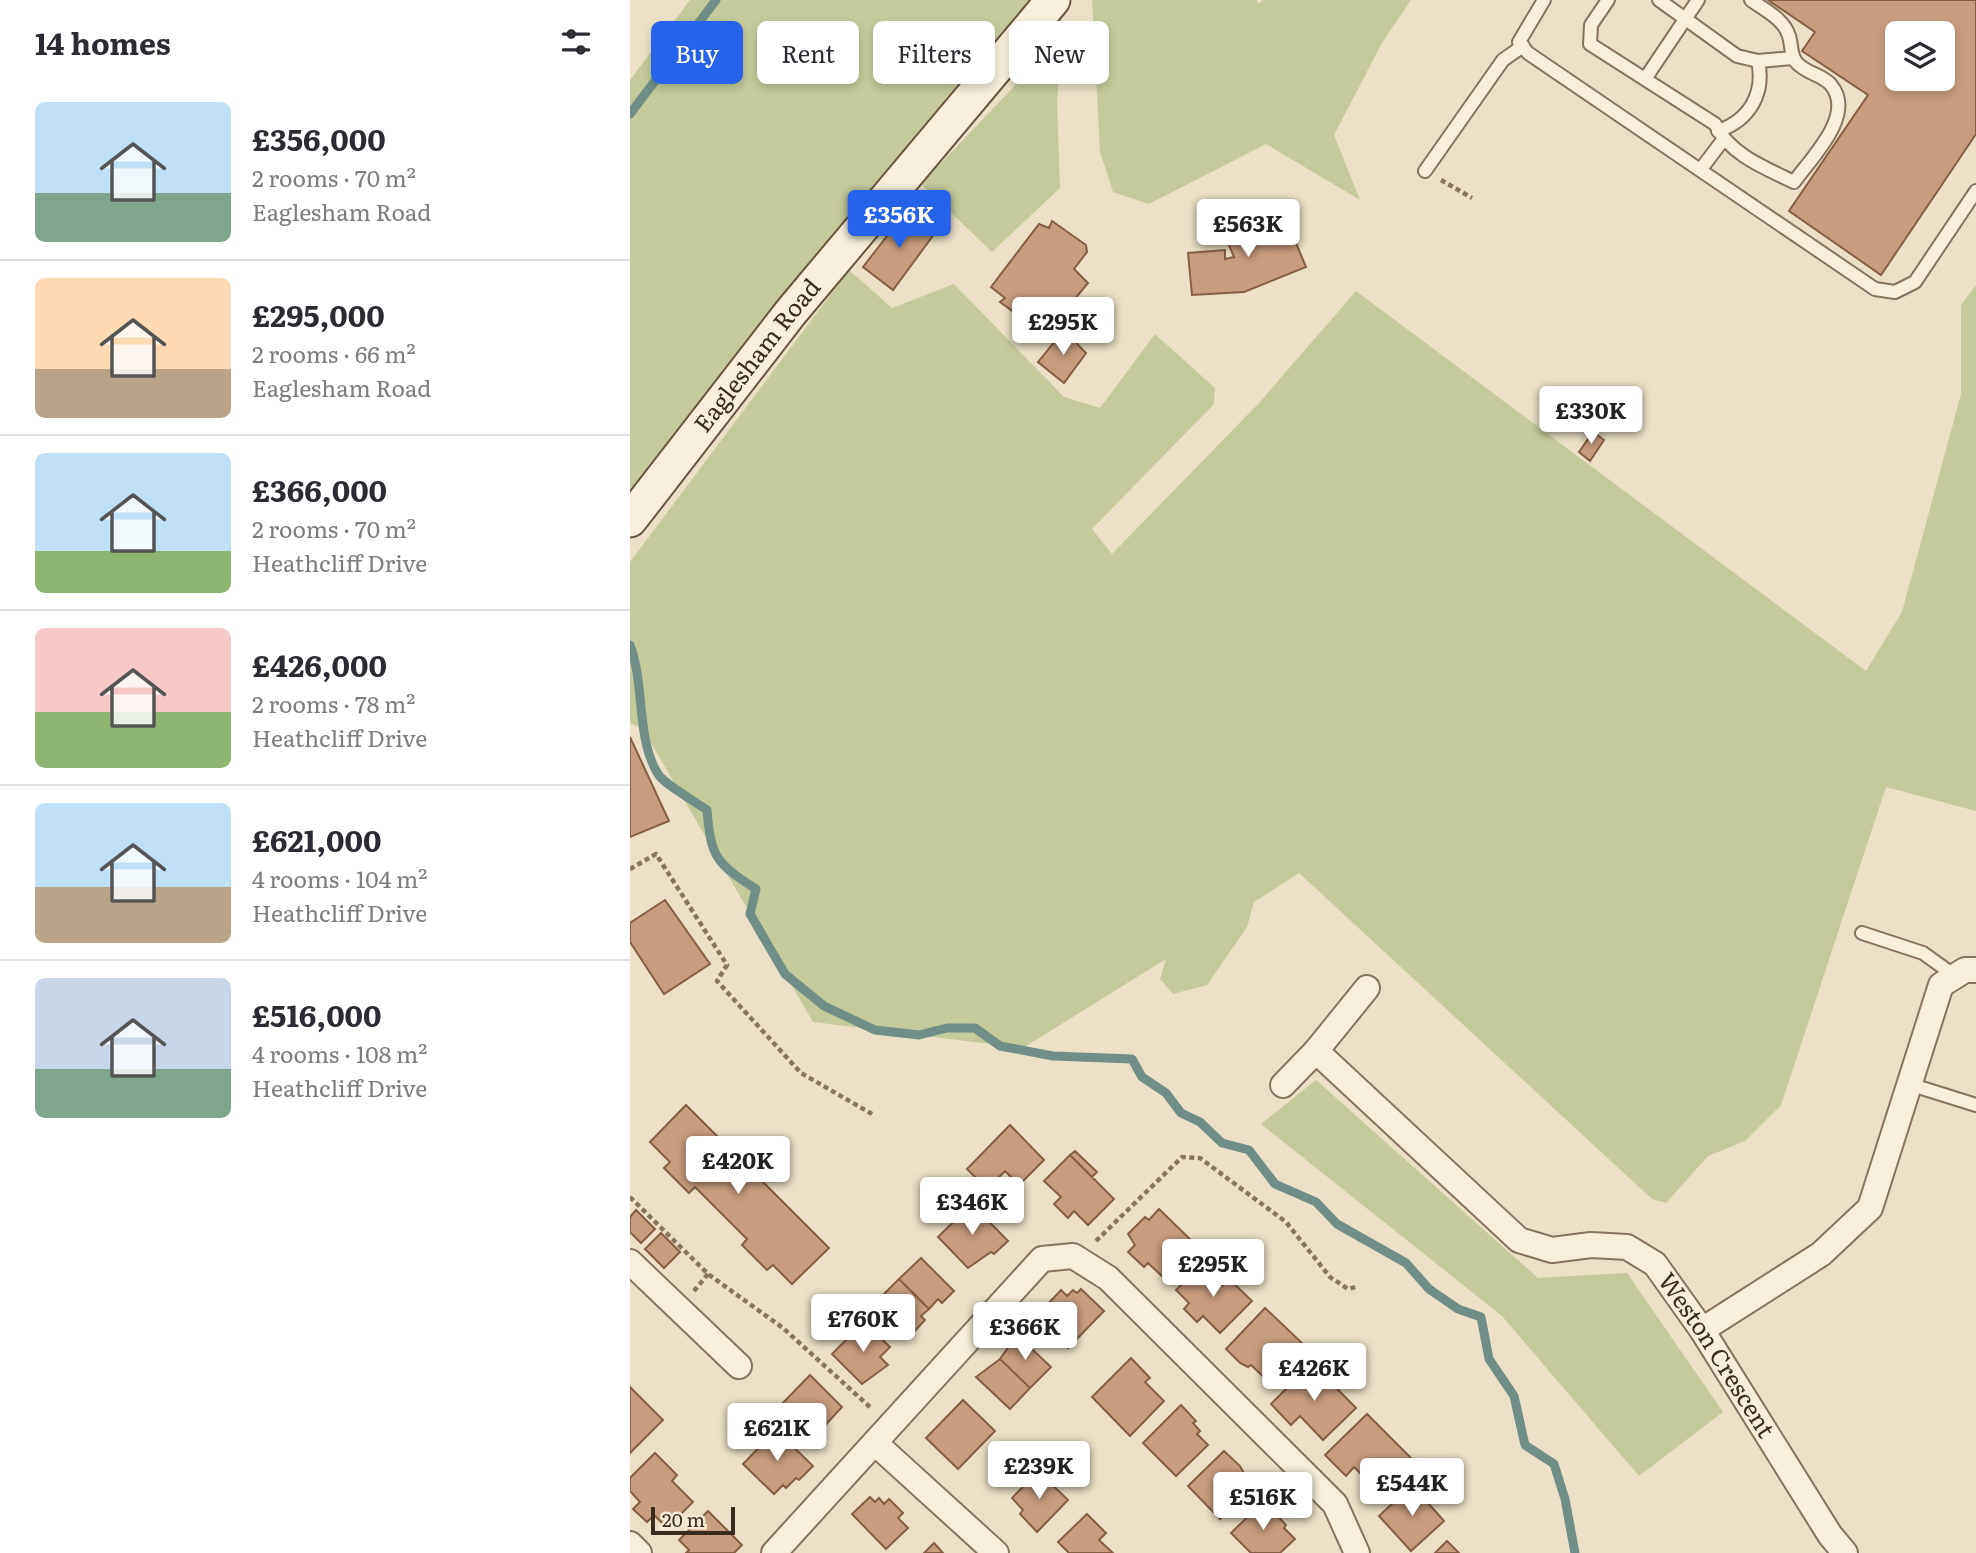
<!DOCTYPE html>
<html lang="en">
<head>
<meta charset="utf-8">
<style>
  :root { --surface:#fff; --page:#f7f7f7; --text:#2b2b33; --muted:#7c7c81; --line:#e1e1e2; --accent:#2563eb }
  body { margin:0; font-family:Literata,serif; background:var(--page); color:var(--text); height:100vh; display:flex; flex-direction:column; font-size:26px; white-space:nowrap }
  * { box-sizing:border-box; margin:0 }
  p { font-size:23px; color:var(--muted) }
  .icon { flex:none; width:38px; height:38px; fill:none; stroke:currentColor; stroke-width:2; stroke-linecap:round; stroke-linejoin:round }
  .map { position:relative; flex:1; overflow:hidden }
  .drawer { display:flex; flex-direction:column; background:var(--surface); width:630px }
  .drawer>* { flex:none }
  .guide { position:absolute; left:21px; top:21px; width:665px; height:63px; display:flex; gap:14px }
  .tools { position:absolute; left:1255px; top:21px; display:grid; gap:14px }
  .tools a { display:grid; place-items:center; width:70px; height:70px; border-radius:10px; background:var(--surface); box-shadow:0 4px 10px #0003; font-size:35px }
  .scale { position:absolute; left:21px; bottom:18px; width:84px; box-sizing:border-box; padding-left:7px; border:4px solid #382c21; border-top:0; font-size:19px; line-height:24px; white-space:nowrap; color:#382c21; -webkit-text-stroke:5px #f4ecd7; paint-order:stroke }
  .price { position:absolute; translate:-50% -60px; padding:0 16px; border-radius:7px; background:#fff; color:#222; font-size:23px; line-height:46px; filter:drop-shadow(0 2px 4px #0008) }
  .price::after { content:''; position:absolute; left:50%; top:42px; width:21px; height:16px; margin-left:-10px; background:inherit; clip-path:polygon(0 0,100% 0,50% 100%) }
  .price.selected { background:var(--accent); color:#fff }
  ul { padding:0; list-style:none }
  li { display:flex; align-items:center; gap:21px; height:175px; padding:0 35px }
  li+li { border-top:2px solid var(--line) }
  li span { display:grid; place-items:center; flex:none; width:196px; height:140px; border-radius:10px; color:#555 }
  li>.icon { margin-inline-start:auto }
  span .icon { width:84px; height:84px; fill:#fffc; stroke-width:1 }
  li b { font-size:30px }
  h2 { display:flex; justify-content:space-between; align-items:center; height:84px; padding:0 35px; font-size:30px }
  .chip { padding:0 24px; border-radius:10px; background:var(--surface); box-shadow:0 4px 10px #0003; font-size:24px; line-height:63px }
  .chip.selected { background:var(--accent); color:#fff }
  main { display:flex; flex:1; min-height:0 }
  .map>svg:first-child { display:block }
</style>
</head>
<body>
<main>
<section class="drawer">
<h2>14 homes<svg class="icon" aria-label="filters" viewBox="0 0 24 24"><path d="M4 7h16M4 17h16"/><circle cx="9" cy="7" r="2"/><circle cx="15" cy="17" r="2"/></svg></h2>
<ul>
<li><span style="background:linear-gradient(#bfe0f5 65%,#7fa58c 0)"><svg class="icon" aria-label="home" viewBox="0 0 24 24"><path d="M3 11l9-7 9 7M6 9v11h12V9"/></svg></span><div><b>£356,000</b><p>2 rooms · 70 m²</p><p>Eaglesham Road</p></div></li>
<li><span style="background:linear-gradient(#ffd9b3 65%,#b9a48a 0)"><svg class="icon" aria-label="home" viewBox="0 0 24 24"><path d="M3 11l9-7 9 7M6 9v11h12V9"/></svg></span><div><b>£295,000</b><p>2 rooms · 66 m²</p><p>Eaglesham Road</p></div></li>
<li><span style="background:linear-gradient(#bfe0f5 70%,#8fb573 0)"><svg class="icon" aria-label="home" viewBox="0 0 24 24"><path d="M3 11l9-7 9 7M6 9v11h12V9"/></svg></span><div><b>£366,000</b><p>2 rooms · 70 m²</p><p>Heathcliff Drive</p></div></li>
<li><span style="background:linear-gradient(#f6c9c9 60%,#8fb573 0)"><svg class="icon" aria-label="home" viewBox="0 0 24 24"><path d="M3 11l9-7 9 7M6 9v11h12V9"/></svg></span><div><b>£426,000</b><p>2 rooms · 78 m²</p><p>Heathcliff Drive</p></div></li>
<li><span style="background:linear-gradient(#bfe0f5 60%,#b9a48a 0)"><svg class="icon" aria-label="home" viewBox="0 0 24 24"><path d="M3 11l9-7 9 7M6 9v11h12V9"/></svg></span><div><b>£621,000</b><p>4 rooms · 104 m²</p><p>Heathcliff Drive</p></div></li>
<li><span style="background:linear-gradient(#c9d6e8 65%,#7fa58c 0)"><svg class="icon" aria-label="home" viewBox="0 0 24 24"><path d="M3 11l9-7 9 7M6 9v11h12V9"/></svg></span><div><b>£516,000</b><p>4 rooms · 108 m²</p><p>Heathcliff Drive</p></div></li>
</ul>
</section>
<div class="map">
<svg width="1346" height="1553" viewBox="0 0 1346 1553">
  <rect width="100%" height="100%" fill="#ece1c8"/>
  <path fill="#c4ca9c" d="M 60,0 L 402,0 L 0,494 L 0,80 Z
    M 462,0 L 627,0 L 628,4 L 633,0 L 781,0 L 753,41 L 704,135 L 730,200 L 636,144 L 519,204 L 483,192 L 470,152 Z
    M 432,15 L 427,102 L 430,188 L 362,252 L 291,184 L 392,78 Z
    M 219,270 L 262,308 L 324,284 L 434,397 L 470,408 L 525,334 L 585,388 L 584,404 L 462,529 L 482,554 L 629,403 L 726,291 L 1236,671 L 1272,612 L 1331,394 L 1331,305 L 1346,285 L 1346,811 L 1256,787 L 1151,1105 L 1115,1141 L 1078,1156 L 1036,1203 L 1022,1199 L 669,873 L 624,902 L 617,927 L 577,985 L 543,994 L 530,979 L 536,959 L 393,1048 L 183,1022 L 13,729 L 0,723 L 0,562 Z
    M 686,1080 L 908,1278 L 997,1273 L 1093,1412 L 1009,1476 L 872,1316 L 631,1124 Z"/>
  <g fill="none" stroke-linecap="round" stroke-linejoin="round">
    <path stroke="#708e87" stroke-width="9" d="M 0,114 L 86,0
      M 0,645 C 15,684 6,739 28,774 C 34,784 66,802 77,810 C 81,858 86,863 126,889 L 120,914 L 155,974 L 194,1006 L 245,1030 L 289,1035 L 317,1028 L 345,1028 L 370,1046 L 423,1056 L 502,1059 L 512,1077 L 536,1093 L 551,1113 L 570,1122 L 592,1143 L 619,1150 L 645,1184 L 686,1202 L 707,1224 L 776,1263 L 799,1289 L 828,1309 L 851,1317 L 859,1359 L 884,1396 L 895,1445 L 924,1464 L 935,1499 L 945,1553"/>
  </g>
  <path fill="#c89e80" stroke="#855f45" stroke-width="2" fill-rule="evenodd" d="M 1138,0 L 1346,0 L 1346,134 L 1251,275 L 1159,211 L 1238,95 L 1172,51 L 1185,32 ZM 1267,33 L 1312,33 L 1312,79 L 1267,79 Z
    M 278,209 L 305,233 L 263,290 L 233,267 Z
    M 653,212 L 676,267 L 614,292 L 562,295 L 558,253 L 595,250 L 595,259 L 604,257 L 595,236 L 612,229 L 610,226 Z
    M 422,221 L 456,245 L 457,252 L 444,269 L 458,283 L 425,323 L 411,311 L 400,321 L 389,310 L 385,313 L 370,302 L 375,298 L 361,287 L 409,224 L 419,228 Z
    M 434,330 L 456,353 L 434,383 L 408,362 Z
    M 963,432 L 974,440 L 960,461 L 949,452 Z
    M 0,737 L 39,821 L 0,837 Z
    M 35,900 L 80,964 L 34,994 L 0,942 L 0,923 Z
    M 56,1105 L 199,1248 L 162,1284 L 143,1265 L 137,1270 L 112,1245 L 117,1239 L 65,1187 L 59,1193 L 34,1168 L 40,1162 L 20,1142 Z
    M 380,1125 L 414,1160 L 389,1185 L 375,1171 L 357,1189 L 337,1169 Z
    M 445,1151 L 467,1172 L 462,1177 L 440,1155 Z
    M 440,1155 L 484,1199 L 458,1225 L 444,1211 L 438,1218 L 424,1204 L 431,1197 L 414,1181 Z
    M 342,1204 L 378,1241 L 364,1254 L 361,1252 L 338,1268 L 308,1237 Z
    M 529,1209 L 568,1247 L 536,1280 L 518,1263 L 514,1267 L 498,1252 L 505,1245 L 498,1234 L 515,1217 L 519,1220 Z
    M 6,1210 L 25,1229 L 11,1243 L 0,1232 L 0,1217 Z
    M 31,1233 L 50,1252 L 34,1268 L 15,1249 Z
    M 291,1258 L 324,1291 L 312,1303 L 308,1299 L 299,1309 L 269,1279 Z
    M 573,1264 L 593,1285 L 599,1279 L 622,1301 L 590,1333 L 573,1316 L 567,1322 L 554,1309 L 559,1303 L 546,1290 Z
    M 269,1279 L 299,1309 L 291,1316 L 295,1320 L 282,1334 L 248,1300 Z
    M 451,1289 L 474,1311 L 438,1348 L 412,1323 L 422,1312 L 416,1306 L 431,1290 L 437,1296 L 443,1290 L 447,1293 Z
    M 635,1308 L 674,1345 L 639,1382 L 621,1365 L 618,1367 L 610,1363 L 596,1349 Z
    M 234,1322 L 260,1347 L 250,1357 L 258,1365 L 232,1384 L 202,1354 Z
    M 387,1335 L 421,1367 L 400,1388 L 370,1359 Z
    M 501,1358 L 520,1378 L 515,1382 L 534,1401 L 500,1436 L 462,1397 Z
    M 370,1359 L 400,1388 L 380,1409 L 346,1377 Z
    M 682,1363 L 726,1408 L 693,1440 L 670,1416 L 661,1425 L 641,1404 Z
    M 180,1375 L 212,1407 L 190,1431 L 184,1424 L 174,1434 L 148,1408 Z
    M 0,1387 L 33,1420 L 0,1453 Z
    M 333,1400 L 365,1431 L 328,1469 L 296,1438 Z
    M 551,1405 L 566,1421 L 563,1423 L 570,1431 L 567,1434 L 578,1445 L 546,1476 L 513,1443 Z
    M 737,1414 L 781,1458 L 748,1491 L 724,1467 L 716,1476 L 695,1455 Z
    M 146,1430 L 183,1466 L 169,1480 L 166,1478 L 156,1488 L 153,1485 L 144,1494 L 113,1464 Z
    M 594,1451 L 610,1466 L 615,1475 L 612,1478 L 622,1487 L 590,1519 L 558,1486 Z
    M 25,1453 L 47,1475 L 42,1481 L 63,1502 L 37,1528 L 24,1515 L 17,1522 L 3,1509 L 10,1502 L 0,1491 L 0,1478 Z
    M 408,1471 L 438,1500 L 407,1532 L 390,1514 L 393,1510 L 382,1498 Z
    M 782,1485 L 814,1521 L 781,1551 L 749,1516 Z
    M 240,1497 L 245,1502 L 249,1498 L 254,1504 L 259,1499 L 273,1513 L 268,1518 L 278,1528 L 256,1549 L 222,1514 Z
    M 634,1501 L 656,1525 L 654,1528 L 665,1539 L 650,1553 L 621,1553 L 601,1533 Z
    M 78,1511 L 112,1545 L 104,1553 L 56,1553 L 59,1550 L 49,1540 Z
    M 457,1514 L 476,1533 L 469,1540 L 483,1553 L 439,1553 L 428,1542 Z
    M 817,1541 L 829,1553 L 805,1553 Z
    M 304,1543 L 313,1553 L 294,1553 Z"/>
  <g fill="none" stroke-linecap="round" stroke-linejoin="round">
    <g stroke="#87745e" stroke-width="16">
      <path id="service" d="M 914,0 L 889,42 L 898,53 L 1245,289 L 1265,292 L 1285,282 L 1346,191
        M 978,0 L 961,25 L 960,44 L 1085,124 C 1099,154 1135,168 1164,182 C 1181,158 1226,115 1201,85 C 1192,74 1176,74 1166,62 C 1160,54 1162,45 1159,36 C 1154,19 1135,10 1121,0
        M 1029,0 L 1107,56 L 1128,61 L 1163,58
        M 1015,79 L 1068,0
        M 1088,131 C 1120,120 1135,93 1128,61
        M 1071,169 L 1093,140
        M 795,171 L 873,60 L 893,46
        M 1232,933 L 1293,953 L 1325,976
        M 1279,1084 L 1346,1105"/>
    </g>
    <g stroke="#87745e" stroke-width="28">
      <g id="minor">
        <path id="s1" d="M 686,1051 L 889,1240 L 922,1250 L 961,1245 L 997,1247 L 1025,1264 L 1072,1330 L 1200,1535 L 1215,1553"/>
        <path d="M 653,1085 L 686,1051 L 737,988"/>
        <path d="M 0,1262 L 109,1366"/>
        <path d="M 1072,1330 L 1191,1254 L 1240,1208 L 1311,985 L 1335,970 L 1346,970"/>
        <path d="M 245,1443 L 366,1553"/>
        <path d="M 0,1544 L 9,1553"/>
        <path d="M 144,1553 L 412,1259 L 443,1256 L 478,1278 L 705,1504 L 727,1553"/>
      </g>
    </g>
    <g stroke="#695541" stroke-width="37">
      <g id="secondary">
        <path id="s2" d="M 0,520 L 161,312 L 423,0"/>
      </g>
    </g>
    <path stroke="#87745e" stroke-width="4.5" stroke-dasharray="5 3.5" stroke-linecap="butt" d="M 811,180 L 842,198
      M 0,869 L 26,854 L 97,965 L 87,981 L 171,1073 L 242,1114
      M 0,1197 L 78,1274 L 153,1328 L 241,1408
      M 466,1241 L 552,1157 L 570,1158 L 656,1222 L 700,1277 L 718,1289 L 726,1287
      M 64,1291 L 78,1274"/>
    <use href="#service" stroke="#f7efdb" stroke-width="12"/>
    <use href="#minor" stroke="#f7efdb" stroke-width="24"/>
    <use href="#secondary" stroke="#f7efdb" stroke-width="33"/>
  </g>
  <g text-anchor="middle" stroke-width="6" stroke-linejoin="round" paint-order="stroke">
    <g font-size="24" fill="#382c21" stroke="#f4ecd7">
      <text dy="8" stroke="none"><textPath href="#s2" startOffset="208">Eaglesham Road</textPath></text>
      <text dy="8" stroke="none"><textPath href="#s1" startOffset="530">Weston Crescent</textPath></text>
    </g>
  </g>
</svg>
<div class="tools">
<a><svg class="icon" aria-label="layers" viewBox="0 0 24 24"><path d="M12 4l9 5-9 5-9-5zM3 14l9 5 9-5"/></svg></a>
</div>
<div class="scale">20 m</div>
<b class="price selected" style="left:269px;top:250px">£356K</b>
<b class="price" style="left:618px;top:259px">£563K</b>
<b class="price" style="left:433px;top:357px">£295K</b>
<b class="price" style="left:961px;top:446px">£330K</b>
<b class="price" style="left:108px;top:1196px">£420K</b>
<b class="price" style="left:342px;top:1237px">£346K</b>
<b class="price" style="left:583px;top:1299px">£295K</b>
<b class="price" style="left:233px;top:1354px">£760K</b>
<b class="price" style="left:395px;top:1362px">£366K</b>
<b class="price" style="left:684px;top:1403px">£426K</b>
<b class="price" style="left:147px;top:1463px">£621K</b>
<b class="price" style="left:409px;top:1501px">£239K</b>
<b class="price" style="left:782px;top:1518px">£544K</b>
<b class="price" style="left:633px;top:1532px">£516K</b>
<div class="guide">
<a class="chip selected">Buy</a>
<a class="chip">Rent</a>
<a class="chip">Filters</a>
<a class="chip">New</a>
</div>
</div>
</main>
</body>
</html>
